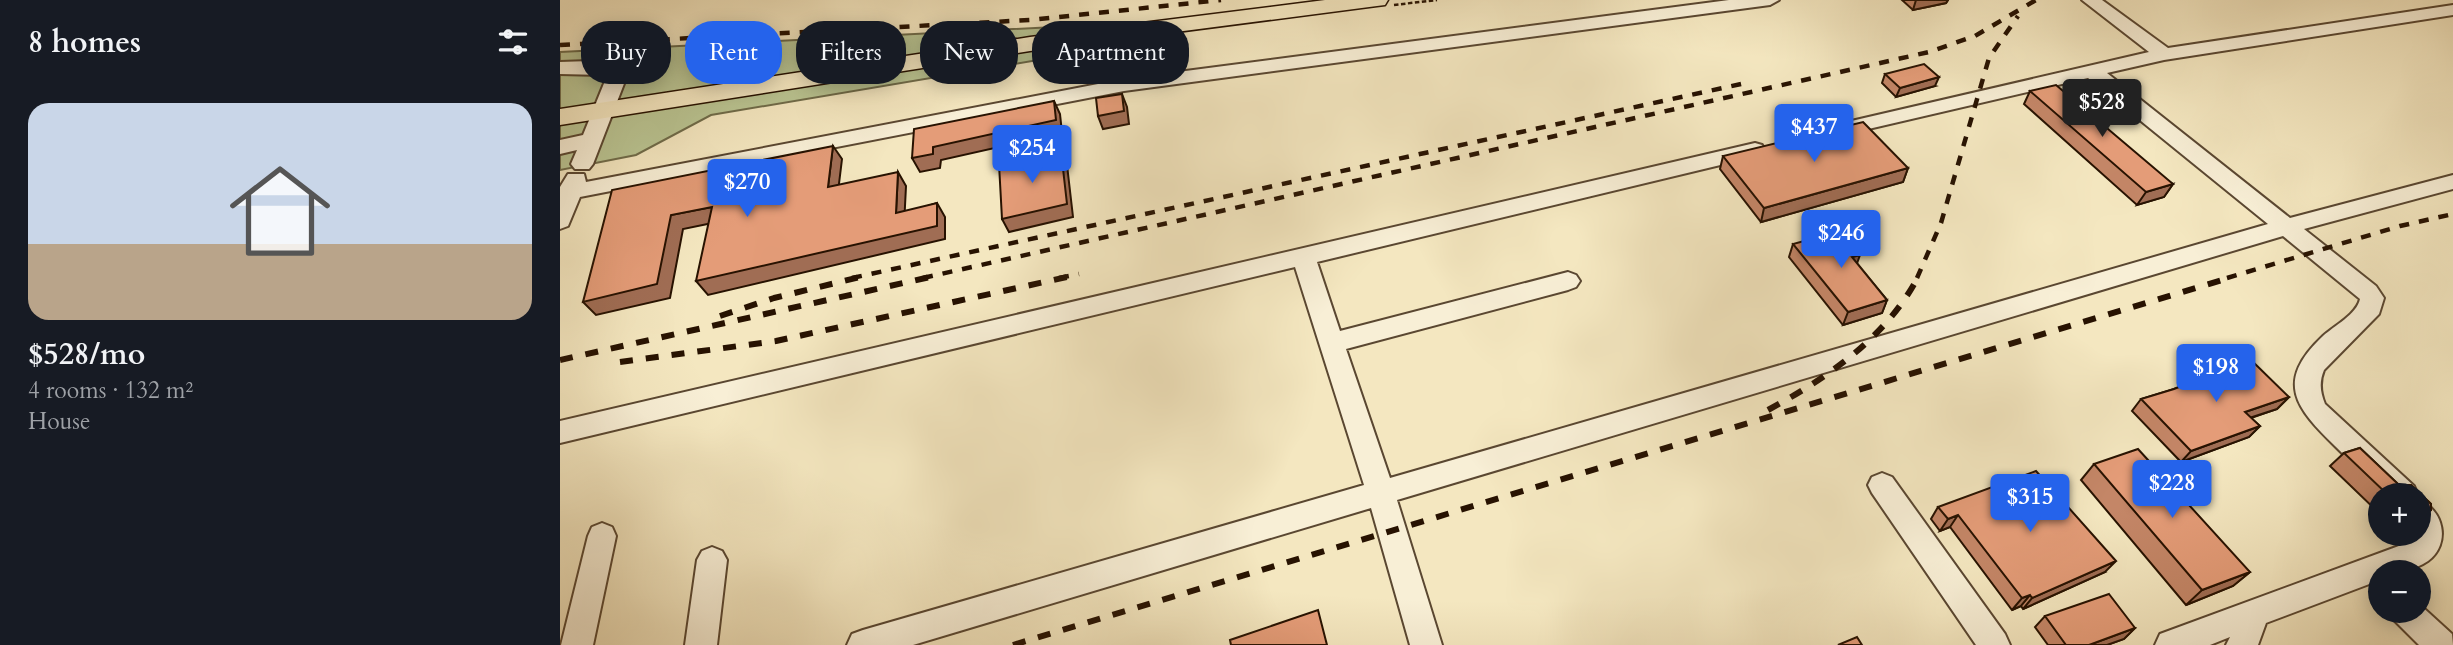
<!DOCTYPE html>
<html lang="en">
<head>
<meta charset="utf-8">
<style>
  :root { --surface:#171b24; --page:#20242c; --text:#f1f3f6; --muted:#9ea1a6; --accent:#2563eb }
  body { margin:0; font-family:Cardo,serif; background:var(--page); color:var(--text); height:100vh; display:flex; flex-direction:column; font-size:26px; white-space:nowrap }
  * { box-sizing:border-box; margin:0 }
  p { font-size:23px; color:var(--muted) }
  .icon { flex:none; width:38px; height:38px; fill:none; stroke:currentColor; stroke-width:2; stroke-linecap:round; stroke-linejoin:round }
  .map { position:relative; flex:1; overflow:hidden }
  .panel { display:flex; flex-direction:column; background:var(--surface); width:560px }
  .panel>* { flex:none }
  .banner { position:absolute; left:21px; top:21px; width:665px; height:63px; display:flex; gap:14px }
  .tools { position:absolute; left:1808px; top:483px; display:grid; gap:14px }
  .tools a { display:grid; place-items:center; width:63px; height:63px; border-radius:50%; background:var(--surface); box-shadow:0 4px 18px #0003; font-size:35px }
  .price { position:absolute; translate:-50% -60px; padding:0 16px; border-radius:7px; background:var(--accent); color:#fff; font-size:23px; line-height:46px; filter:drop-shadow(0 2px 4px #0008) }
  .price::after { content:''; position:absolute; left:50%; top:42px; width:21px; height:16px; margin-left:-10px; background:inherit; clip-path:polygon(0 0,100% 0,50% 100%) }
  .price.selected { background:#222; color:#fff }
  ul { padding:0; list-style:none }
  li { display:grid; align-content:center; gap:14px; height:371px; padding:0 28px }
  li span { display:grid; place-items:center; height:217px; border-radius:21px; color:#555 }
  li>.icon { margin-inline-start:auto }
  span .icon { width:126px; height:126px; fill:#fffc; stroke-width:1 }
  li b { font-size:30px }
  h2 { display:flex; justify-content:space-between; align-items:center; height:84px; padding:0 28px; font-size:30px }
  .chip { padding:0 24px; border-radius:28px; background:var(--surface); box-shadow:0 4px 18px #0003; font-size:24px; line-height:63px }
  .chip.selected { background:var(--accent); color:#fff }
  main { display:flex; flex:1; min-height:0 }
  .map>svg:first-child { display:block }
</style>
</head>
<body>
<main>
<section class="panel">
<h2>8 homes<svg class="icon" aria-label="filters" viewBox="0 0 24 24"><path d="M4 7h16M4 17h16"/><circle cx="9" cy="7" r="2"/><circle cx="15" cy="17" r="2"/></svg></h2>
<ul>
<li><span style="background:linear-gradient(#c9d6e8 65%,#b9a48a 0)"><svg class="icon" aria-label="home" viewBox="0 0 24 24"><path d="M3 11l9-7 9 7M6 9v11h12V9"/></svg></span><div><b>$528/mo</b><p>4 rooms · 132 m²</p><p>House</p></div></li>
</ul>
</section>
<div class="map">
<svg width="1893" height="645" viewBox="0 0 1893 645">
  <rect width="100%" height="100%" fill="#f4e7c0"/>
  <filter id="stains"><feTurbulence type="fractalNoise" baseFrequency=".00286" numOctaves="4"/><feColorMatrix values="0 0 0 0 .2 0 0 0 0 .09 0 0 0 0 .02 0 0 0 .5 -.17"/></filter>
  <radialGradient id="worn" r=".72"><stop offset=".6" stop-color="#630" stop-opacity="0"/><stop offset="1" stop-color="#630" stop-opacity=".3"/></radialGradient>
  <path fill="#bac593" stroke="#706c4a" stroke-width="2" d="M 533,25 L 537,50 L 151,115 L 76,155 L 0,170 L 0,52 Z"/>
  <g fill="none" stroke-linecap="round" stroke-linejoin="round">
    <g stroke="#5a4731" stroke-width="4">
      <path id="minor" d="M 1169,0 L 1219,0 L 1210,5 L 564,91 L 20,197 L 8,226 L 0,229 L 0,187 L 8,174 L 24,174 L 26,182 L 564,79 Z
        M 1522,0 L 1542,0 L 1608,48 L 1893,5 L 1893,15 L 1604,60 L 1547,73 L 1730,218 L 1893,175 L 1893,189 L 1744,229 L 1816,286 L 1824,298 L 1819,314 L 1764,370 C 1759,382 1760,392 1765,404 L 1854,486 L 1858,495 L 1826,495 C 1809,479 1792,463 1775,446 C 1736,408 1714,382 1763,336 C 1774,326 1797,314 1800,299 L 1723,236 L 837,500 L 882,645 L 850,645 L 811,508 L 353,645 L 287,645 L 292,634 L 303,630 L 804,485 L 735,267 L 0,443 L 0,421 L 1195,143 L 1202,145 L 1205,150 L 1202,155 L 757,262 L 780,331 L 1008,272 L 1016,275 L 1020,281 L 1016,287 L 1008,290 L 786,349 L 830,478 L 1708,224 L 1528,78 L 1274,137 L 1267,136 L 1264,131 L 1267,126 L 1274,125 L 1589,52 Z
        M 30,61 L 57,66 L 65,81 L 33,164 L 29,169 L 15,169 L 11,164 L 17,150 L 0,154 L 0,140 L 23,135 L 45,81 L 42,75 L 0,74 L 0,62 Z
        M 1322,473 L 1332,477 L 1445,634 L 1450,645 L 1416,645 L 1312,493 L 1308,485 L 1312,477 Z
        M 1858,500 C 1884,509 1891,544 1868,561 C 1854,571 1836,572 1820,572 L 1820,580 L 1706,623 L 1698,645 L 1666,645 L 1670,637 L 1650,645 L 1595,645 L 1600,634 L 1847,543 L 1854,534 L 1858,534 Z
        M 42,523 L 52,527 L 56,536 L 33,645 L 1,645 L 28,536 L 32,527 Z
        M 152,547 L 162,551 L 167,560 L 157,645 L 125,645 L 137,560 L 142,551 Z
        M 1858,603 L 1892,634 L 1893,645 L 1859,645 L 1835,621 L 1831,611 L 1858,611 Z"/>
    </g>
    <g stroke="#271201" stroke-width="3">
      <path id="major" d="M 765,0 L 828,0 L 825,5 L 817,6 L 470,51 L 0,125 L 0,109 L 470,37 Z"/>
    </g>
    <path stroke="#271201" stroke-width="2.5" stroke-dasharray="4.5 2.5" stroke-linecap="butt" d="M 834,5 L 877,0"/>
    <use href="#minor" fill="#f8efd6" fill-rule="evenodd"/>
    <use href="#major" fill="#f4e7c0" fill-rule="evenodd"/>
    <path stroke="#271201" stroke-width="4.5" stroke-dasharray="10 10" stroke-linecap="butt" d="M 0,45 L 470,20 L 661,0
      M 292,278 L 1190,82
      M 363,278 L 1369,52 L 1415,36 L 1476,0
      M 499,278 L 519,274
      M 1357,278 L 1381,223 L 1429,58 L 1458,16
      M 1667,278 L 1840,226 L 1893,214"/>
    <path stroke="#271201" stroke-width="6" stroke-dasharray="13 13" stroke-linecap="butt" d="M 160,316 L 214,298 L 300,277
      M 0,360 L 370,277
      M 60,362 L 216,341 L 507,277
      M 1208,410 C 1267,378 1326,338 1358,277
      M 453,645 L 1672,277"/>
  </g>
  <path fill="#c48667" stroke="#271201" stroke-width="2" d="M 1342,0 L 1388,0 L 1386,3 L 1353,10 Z
    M 1325,74 L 1375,86 L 1336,97 L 1322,83 Z
    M 1470,91 L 1613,184 L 1604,197 L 1577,205 L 1464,104 Z
    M 1163,156 L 1348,168 L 1343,182 L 1201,222 L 1160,169 Z
    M 1233,244 L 1297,264 L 1327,300 L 1322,313 L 1283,325 L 1229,257 Z
    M 1659,368 L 1729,397 L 1717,409 L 1691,418 L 1700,426 L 1689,437 L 1621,462 L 1572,411 L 1581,399 L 1614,389 L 1655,373 Z
    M 1800,448 L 1839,485 L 1851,485 L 1871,504 L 1871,510 L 1858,520 L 1858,495 L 1820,495 L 1820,514 L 1770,466 L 1784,453 Z
    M 1534,464 L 1690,572 L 1673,586 L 1626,605 L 1521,480 Z
    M 1378,507 L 1545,572 L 1463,609 L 1461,606 L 1452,610 L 1390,527 L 1380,531 L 1371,519 Z
    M 1485,616 L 1575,628 L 1564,639 L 1547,645 L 1488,645 L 1475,627 Z"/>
  <path fill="#a06d54" stroke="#271201" stroke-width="2" d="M 1356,0 L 1388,0 L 1386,3 L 1353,10 Z
    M 1379,77 L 1375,86 L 1336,97 L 1340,88 Z
    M 562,94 L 567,107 L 569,124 L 543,129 L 538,116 Z
    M 494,101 L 500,114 L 502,133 L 381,160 L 380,168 L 360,172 L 352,158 L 373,147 Z
    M 273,146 L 282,159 L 277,200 L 268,187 Z
    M 501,151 L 507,165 L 513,217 L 449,232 L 442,219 Z
    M 1348,168 L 1343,182 L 1201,222 L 1204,208 Z
    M 338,172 L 346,186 L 344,226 L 336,213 Z
    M 1613,184 L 1604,197 L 1577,205 L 1586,192 Z
    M 377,203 L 385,217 L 385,239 L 148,295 L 136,281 Z
    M 152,207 L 162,221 L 123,229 L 110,298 L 36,315 L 23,302 L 111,215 Z
    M 1300,255 L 1295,269 L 1292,257 Z
    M 1327,300 L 1322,313 L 1283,325 L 1288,312 Z
    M 1729,397 L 1717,409 L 1674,423 L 1685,412 Z
    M 1700,426 L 1689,437 L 1621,462 L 1631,451 Z
    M 1871,510 L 1858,520 L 1858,516 Z
    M 1398,515 L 1390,527 L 1380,531 L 1388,519 Z
    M 1556,561 L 1545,572 L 1463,609 L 1472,598 Z
    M 1690,572 L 1673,586 L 1626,605 L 1642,590 Z
    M 1470,595 L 1461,606 L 1452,610 L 1462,598 Z
    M 1575,628 L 1564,639 L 1547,645 L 1529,645 Z"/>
  <path fill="#e49c78" stroke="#271201" stroke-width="2" d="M 1364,64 L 1379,77 L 1340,88 L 1325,74 Z
    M 1496,85 L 1613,184 L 1586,192 L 1470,91 Z
    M 562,94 L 564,111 L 538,116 L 536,98 Z
    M 494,101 L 496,120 L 373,147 L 373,154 L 352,158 L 354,129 Z
    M 1303,122 L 1348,168 L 1204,208 L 1163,156 Z
    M 273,146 L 268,187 L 338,172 L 336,213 L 377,203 L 377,226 L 136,281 L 152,207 L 111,215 L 97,284 L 23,302 L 52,190 Z
    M 501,151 L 507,204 L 442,219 L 439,164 Z
    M 1281,231 L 1300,255 L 1292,257 L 1327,300 L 1288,312 L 1233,244 Z
    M 1689,358 L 1729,397 L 1685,412 L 1700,426 L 1631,451 L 1581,399 L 1614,389 L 1662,370 L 1659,368 Z
    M 1800,448 L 1839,485 L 1851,485 L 1871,504 L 1871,510 L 1858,516 L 1858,495 L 1828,495 L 1784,453 Z
    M 1578,449 L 1690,572 L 1642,590 L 1534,464 Z
    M 1476,471 L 1556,561 L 1472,598 L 1470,595 L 1462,598 L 1398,515 L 1388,519 L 1378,507 Z
    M 1549,594 L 1575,628 L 1529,645 L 1506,645 L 1485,616 Z
    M 758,610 L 767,645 L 671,645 L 670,640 Z
    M 1297,637 L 1302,645 L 1278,645 Z"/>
  <rect width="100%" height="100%" filter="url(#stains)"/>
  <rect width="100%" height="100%" fill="url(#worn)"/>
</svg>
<div class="tools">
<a>+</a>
<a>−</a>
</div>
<b class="price selected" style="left:1542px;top:139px">$528</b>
<b class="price" style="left:1254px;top:164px">$437</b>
<b class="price" style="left:472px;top:185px">$254</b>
<b class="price" style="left:187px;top:219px">$270</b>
<b class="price" style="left:1281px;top:270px">$246</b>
<b class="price" style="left:1656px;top:404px">$198</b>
<b class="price" style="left:1612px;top:520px">$228</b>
<b class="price" style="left:1470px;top:534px">$315</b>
<div class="banner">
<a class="chip">Buy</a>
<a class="chip selected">Rent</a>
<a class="chip">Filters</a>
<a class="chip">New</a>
<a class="chip">Apartment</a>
</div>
</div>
</main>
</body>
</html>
